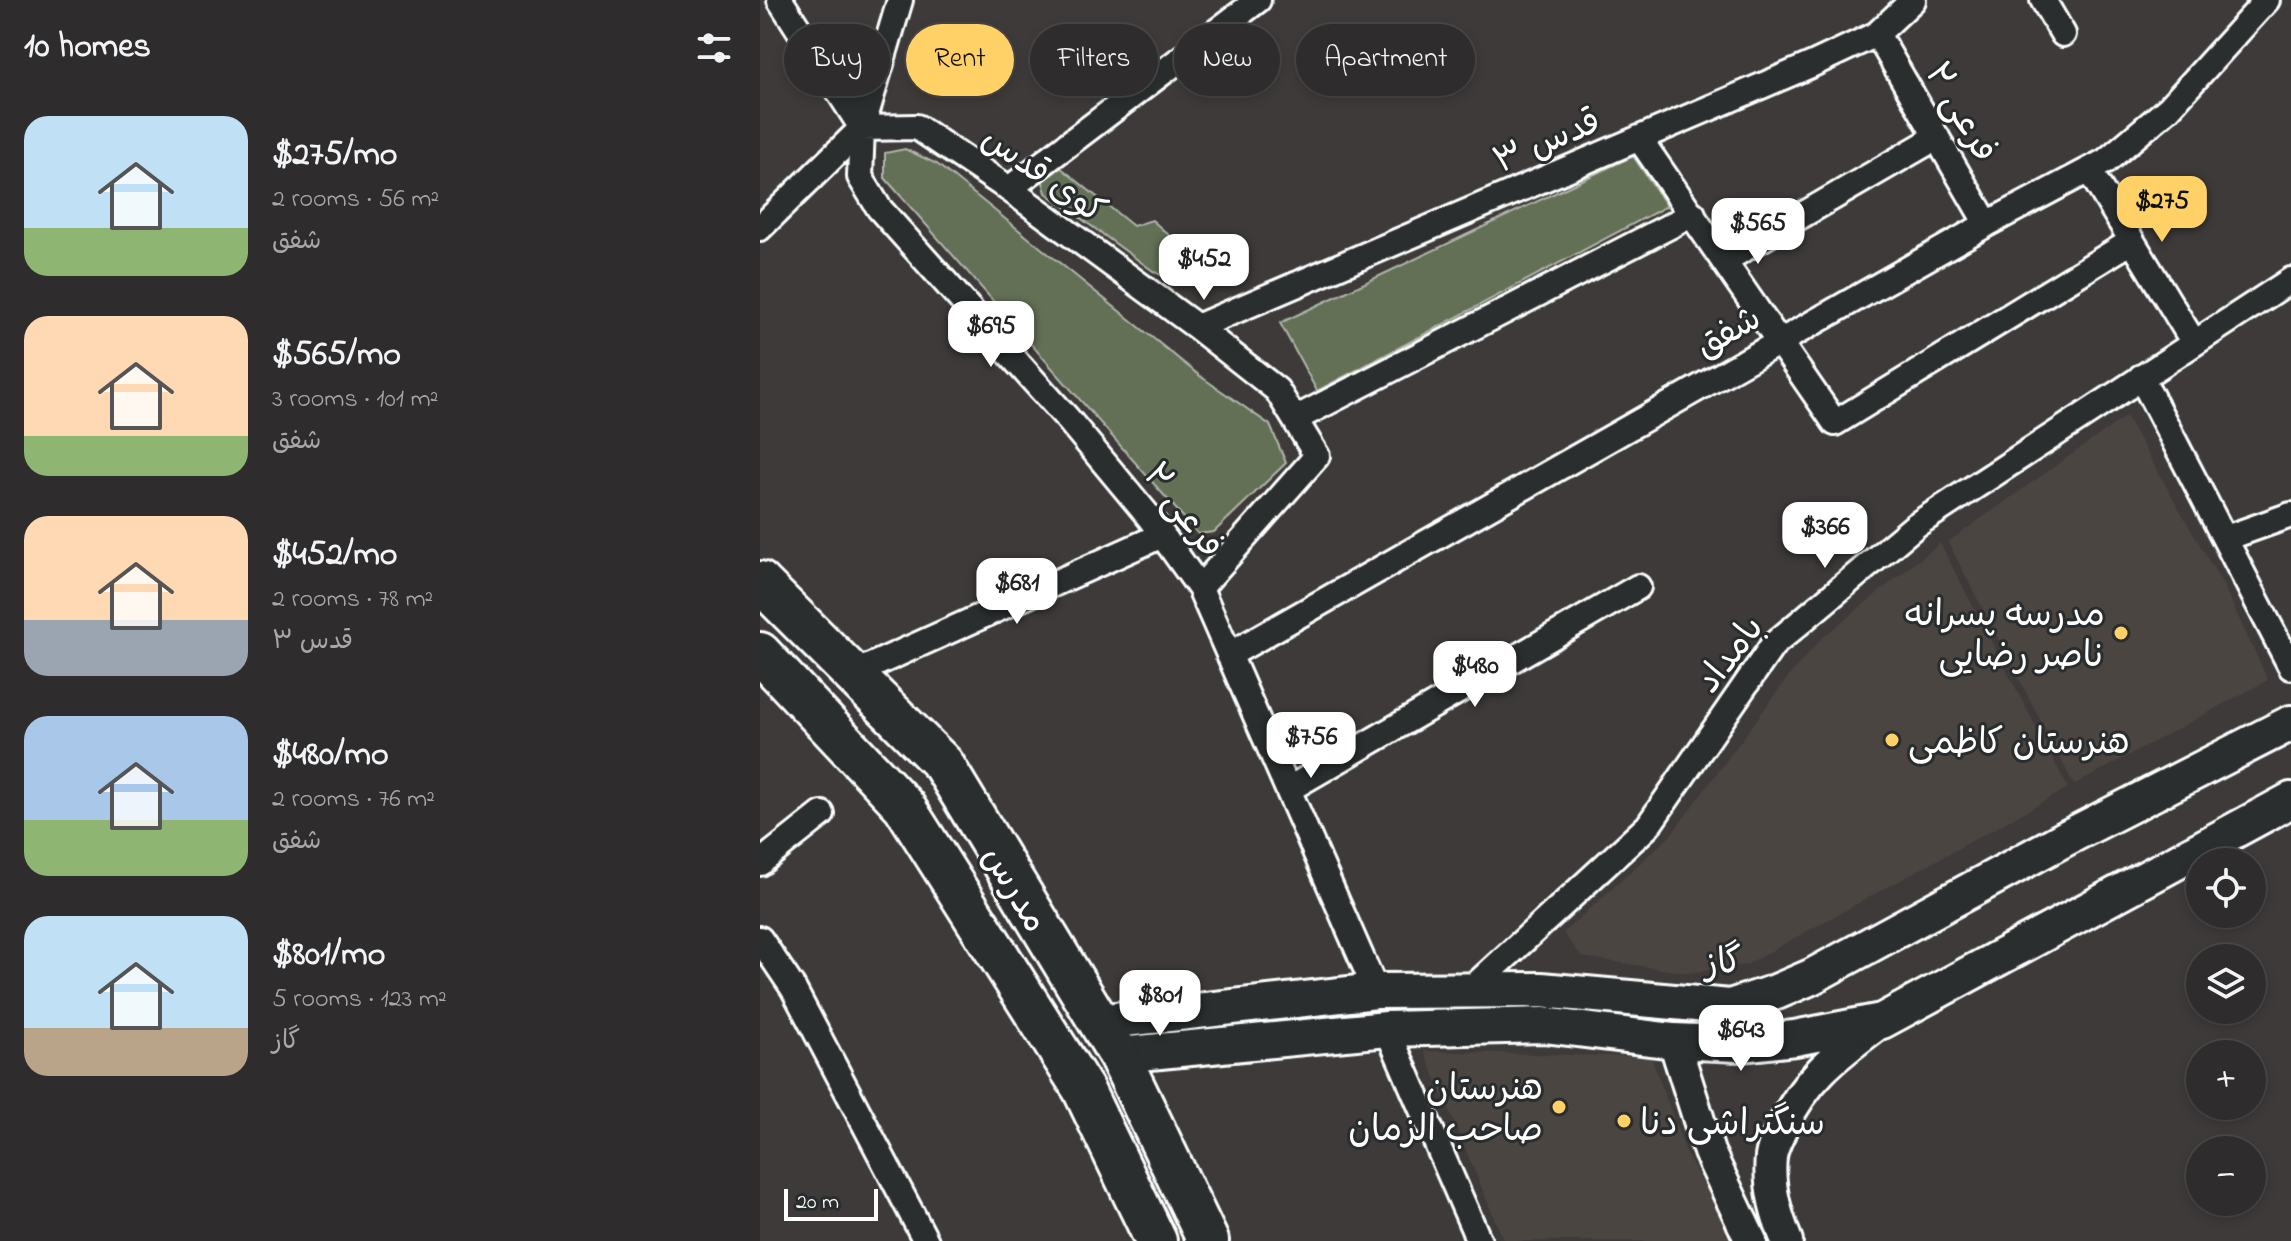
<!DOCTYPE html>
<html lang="en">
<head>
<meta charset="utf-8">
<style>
  :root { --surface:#2e2c2c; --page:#363434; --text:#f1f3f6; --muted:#a7a7a9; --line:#494848; --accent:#ffd166 }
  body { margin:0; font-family:"Indie Flower","Playpen Sans Arabic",sans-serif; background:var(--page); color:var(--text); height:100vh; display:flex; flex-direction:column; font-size:30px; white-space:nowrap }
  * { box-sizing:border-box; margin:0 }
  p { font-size:26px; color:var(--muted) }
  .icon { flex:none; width:44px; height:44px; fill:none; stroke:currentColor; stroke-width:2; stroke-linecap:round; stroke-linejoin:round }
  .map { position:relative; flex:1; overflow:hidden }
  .panel { display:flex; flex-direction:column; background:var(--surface); width:760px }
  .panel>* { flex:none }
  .guide { position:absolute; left:24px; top:24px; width:760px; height:72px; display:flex; gap:16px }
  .buttons { position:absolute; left:1426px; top:848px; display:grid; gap:16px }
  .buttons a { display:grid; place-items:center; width:80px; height:80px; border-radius:50%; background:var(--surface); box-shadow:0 4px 12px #0003,0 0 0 2px var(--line); font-size:40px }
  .scale { position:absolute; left:24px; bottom:20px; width:94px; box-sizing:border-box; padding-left:8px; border:4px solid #fff; border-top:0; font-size:22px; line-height:28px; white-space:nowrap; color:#fff; -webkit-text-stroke:6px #2a2d2e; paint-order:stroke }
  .price { position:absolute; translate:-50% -68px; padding:0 18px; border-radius:16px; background:#fff; color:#222; font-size:26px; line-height:52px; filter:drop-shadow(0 2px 4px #0008) }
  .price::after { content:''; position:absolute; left:50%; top:48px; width:24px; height:18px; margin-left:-12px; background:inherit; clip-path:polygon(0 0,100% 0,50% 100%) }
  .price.selected { background:var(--accent); color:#111 }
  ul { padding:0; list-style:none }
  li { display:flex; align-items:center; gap:24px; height:200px; padding:0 24px }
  li span { display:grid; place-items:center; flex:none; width:224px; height:160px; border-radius:24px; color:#555 }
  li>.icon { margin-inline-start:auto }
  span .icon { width:96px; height:96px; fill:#fffc; stroke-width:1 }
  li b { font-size:34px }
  h2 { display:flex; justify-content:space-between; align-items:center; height:96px; padding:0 24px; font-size:34px }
  .pill { padding:0 28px; border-radius:36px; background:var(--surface); box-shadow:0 4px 12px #0003,0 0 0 2px var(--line); font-size:28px; line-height:72px }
  .pill.selected { background:var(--accent); color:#111 }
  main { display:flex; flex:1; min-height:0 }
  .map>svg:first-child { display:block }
</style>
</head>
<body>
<main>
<section class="panel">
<h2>10 homes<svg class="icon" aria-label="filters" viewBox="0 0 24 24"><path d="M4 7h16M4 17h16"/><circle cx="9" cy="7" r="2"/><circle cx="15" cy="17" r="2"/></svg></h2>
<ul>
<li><span style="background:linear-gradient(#bfe0f5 70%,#8fb573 0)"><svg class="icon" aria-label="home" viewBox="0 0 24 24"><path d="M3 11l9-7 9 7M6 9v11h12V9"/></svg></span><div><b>$275/mo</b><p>2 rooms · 56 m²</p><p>شفق</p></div></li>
<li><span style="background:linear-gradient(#ffd9b3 75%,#8fb573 0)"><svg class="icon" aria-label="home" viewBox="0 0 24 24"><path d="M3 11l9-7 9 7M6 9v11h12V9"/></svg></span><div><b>$565/mo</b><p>3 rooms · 101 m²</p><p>شفق</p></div></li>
<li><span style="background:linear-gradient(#ffd9b3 65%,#9aa5b1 0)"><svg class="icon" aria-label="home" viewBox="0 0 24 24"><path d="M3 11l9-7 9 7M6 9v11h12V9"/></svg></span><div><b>$452/mo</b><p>2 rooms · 78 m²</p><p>قدس ۳</p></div></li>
<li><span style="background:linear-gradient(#a9c7e8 65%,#8fb573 0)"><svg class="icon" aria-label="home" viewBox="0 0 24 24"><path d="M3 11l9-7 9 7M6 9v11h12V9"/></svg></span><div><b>$480/mo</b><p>2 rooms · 76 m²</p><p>شفق</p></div></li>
<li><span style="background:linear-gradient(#bfe0f5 70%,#b9a48a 0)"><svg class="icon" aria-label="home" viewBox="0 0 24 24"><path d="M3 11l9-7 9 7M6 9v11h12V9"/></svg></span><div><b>$801/mo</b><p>5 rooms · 123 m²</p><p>گاز</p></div></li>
</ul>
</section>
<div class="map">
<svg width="1531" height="1241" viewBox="0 0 1531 1241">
  <rect width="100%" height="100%" fill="#3e3a3a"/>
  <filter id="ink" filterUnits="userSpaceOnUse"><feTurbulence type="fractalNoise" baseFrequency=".0125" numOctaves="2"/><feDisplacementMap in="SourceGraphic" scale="16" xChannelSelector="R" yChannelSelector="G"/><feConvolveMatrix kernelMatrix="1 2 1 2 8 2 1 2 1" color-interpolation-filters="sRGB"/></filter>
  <g filter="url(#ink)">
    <path fill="#4c4442" d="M 1366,416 L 1464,587 L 1508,680 L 1314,785 L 1188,542 Z
      M 1180,543 L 1308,788 L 986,965 L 928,973 L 822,957 L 803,933 L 911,835 L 1032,672 L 1062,638 Z
      M 664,1051 L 891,1057 L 928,1158 L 978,1241 L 744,1241 Z"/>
    <path fill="#636f56" stroke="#b1b7aa" stroke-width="2" d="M 145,149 L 177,164 L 440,376 L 510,425 L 526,463 L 454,532 L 438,534 L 125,178 L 125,153 Z
      M 873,156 L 907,206 L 557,391 L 520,323 Z
      M 300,167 L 373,226 L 392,220 L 429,253 L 410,280 L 393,271 L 286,193 L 281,175 Z"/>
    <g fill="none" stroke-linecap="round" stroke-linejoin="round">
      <g stroke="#fff" stroke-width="30">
        <path id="minor" d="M 20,0 L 102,128
          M 140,0 L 102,128 L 100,177 L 119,208 L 307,418 L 390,518 L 440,588 L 616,991
          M 1283,0 L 1303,34
          M 1117,34 L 1227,224
          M 102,128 L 157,127 L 249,189 L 437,327 L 517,390 L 557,456 L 440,588
          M 879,138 L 1075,423 L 1372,241
          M 1329,170 L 1434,343
          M 249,189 L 498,0
          M 0,228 L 102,128
          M 965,260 L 1177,137
          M 437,327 L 1053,64 L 1117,34 L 1153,0
          M 1381,377 L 1531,667
          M 535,419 L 933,214
          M 1466,538 L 1531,515
          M 469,655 L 1227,224 L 1346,161 L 1409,108 L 1507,0
          M 93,674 L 402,535
          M 529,789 L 878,587
          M 0,863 L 62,814
          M 0,939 L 33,988 L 166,1241
          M 710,990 L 888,826 L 1013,645 L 1156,525 L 1531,280
          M 627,1029 L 719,1241"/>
      </g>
      <g stroke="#fff" stroke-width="36">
        <path id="tertiary" d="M 914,1041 L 949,1152 L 991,1241
          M 1027,1241 C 1016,1215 1008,1185 1011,1157 C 1012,1147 1018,1137 1022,1128 C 1046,1076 1078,1054 1122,1021"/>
      </g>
      <g stroke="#fff" stroke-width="40">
        <path id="secondary" d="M 338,1022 L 616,991 L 781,990 L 970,1007 L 1016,992 L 1051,977 L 1308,837 L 1531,723
          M 359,1055 L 627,1029 L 784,1025 L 914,1041 L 980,1044 L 1035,1038 L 1122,1021 L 1531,800"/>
      </g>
      <g stroke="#fff" stroke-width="46">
        <path id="primary" d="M 0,582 L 183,764 L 359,1055 L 448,1241
          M 0,653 L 144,806 L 323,1089 L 396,1241"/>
      </g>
      <use href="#minor" stroke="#2a2d2e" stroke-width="24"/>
      <use href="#tertiary" stroke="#2a2d2e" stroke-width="30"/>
      <use href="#secondary" stroke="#2a2d2e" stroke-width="34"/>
      <use href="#primary" stroke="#2a2d2e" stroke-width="40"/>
    </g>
  </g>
  <g fill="#ffd166" stroke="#2a2d2e" stroke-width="3">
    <circle cx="1361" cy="633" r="8"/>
    <circle cx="1132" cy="740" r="8"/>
    <circle cx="799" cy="1107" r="8"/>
    <circle cx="864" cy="1121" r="8"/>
  </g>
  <g text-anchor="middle" stroke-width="6" stroke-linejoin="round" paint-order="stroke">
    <g font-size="36" fill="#fff" stroke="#2a2d2e">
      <text transform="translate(1203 111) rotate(60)" y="13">فرعی ۲</text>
      <text transform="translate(786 139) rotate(-23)" y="13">قدس ۳</text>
      <text transform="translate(285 173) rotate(35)" y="13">کوی قدس</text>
      <text transform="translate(967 330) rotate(-30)" y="13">شفق</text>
      <text transform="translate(425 509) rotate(53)" y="13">فرعی ۲</text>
      <text transform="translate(968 653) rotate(-52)" y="13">بامداد</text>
      <text transform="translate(257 888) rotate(59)" y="13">مدرس</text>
      <text transform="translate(963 960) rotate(-6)" y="13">گاز</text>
    </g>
    <g font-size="36" fill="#fff" stroke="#2a2d2e" text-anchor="end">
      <text x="1345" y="625">مدرسه پسرانه<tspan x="1345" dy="41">ناصر رضایی</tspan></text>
      <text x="1148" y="753" text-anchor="start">هنرستان کاظمی</text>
      <text x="783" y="1099">هنرستان<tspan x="783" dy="41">صاحب الزمان</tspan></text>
      <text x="880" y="1134" text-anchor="start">سنگتراشی دنا</text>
    </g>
  </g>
</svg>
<div class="buttons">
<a><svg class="icon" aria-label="locate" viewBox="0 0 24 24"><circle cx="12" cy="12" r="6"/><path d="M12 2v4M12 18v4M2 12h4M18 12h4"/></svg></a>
<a><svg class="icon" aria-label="layers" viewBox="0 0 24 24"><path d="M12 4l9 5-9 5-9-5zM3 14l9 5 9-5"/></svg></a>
<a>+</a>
<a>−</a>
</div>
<div class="scale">20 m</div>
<b class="price selected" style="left:1402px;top:244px">$275</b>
<b class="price" style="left:998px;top:266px">$565</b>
<b class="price" style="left:444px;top:302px">$452</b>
<b class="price" style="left:231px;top:369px">$695</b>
<b class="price" style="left:1065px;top:570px">$366</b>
<b class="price" style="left:257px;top:626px">$681</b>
<b class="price" style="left:715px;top:709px">$480</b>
<b class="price" style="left:551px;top:780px">$756</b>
<b class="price" style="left:400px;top:1038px">$801</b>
<b class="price" style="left:981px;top:1073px">$643</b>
<div class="guide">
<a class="pill">Buy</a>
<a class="pill selected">Rent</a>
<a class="pill">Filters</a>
<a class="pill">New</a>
<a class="pill">Apartment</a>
</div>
</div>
</main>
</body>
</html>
